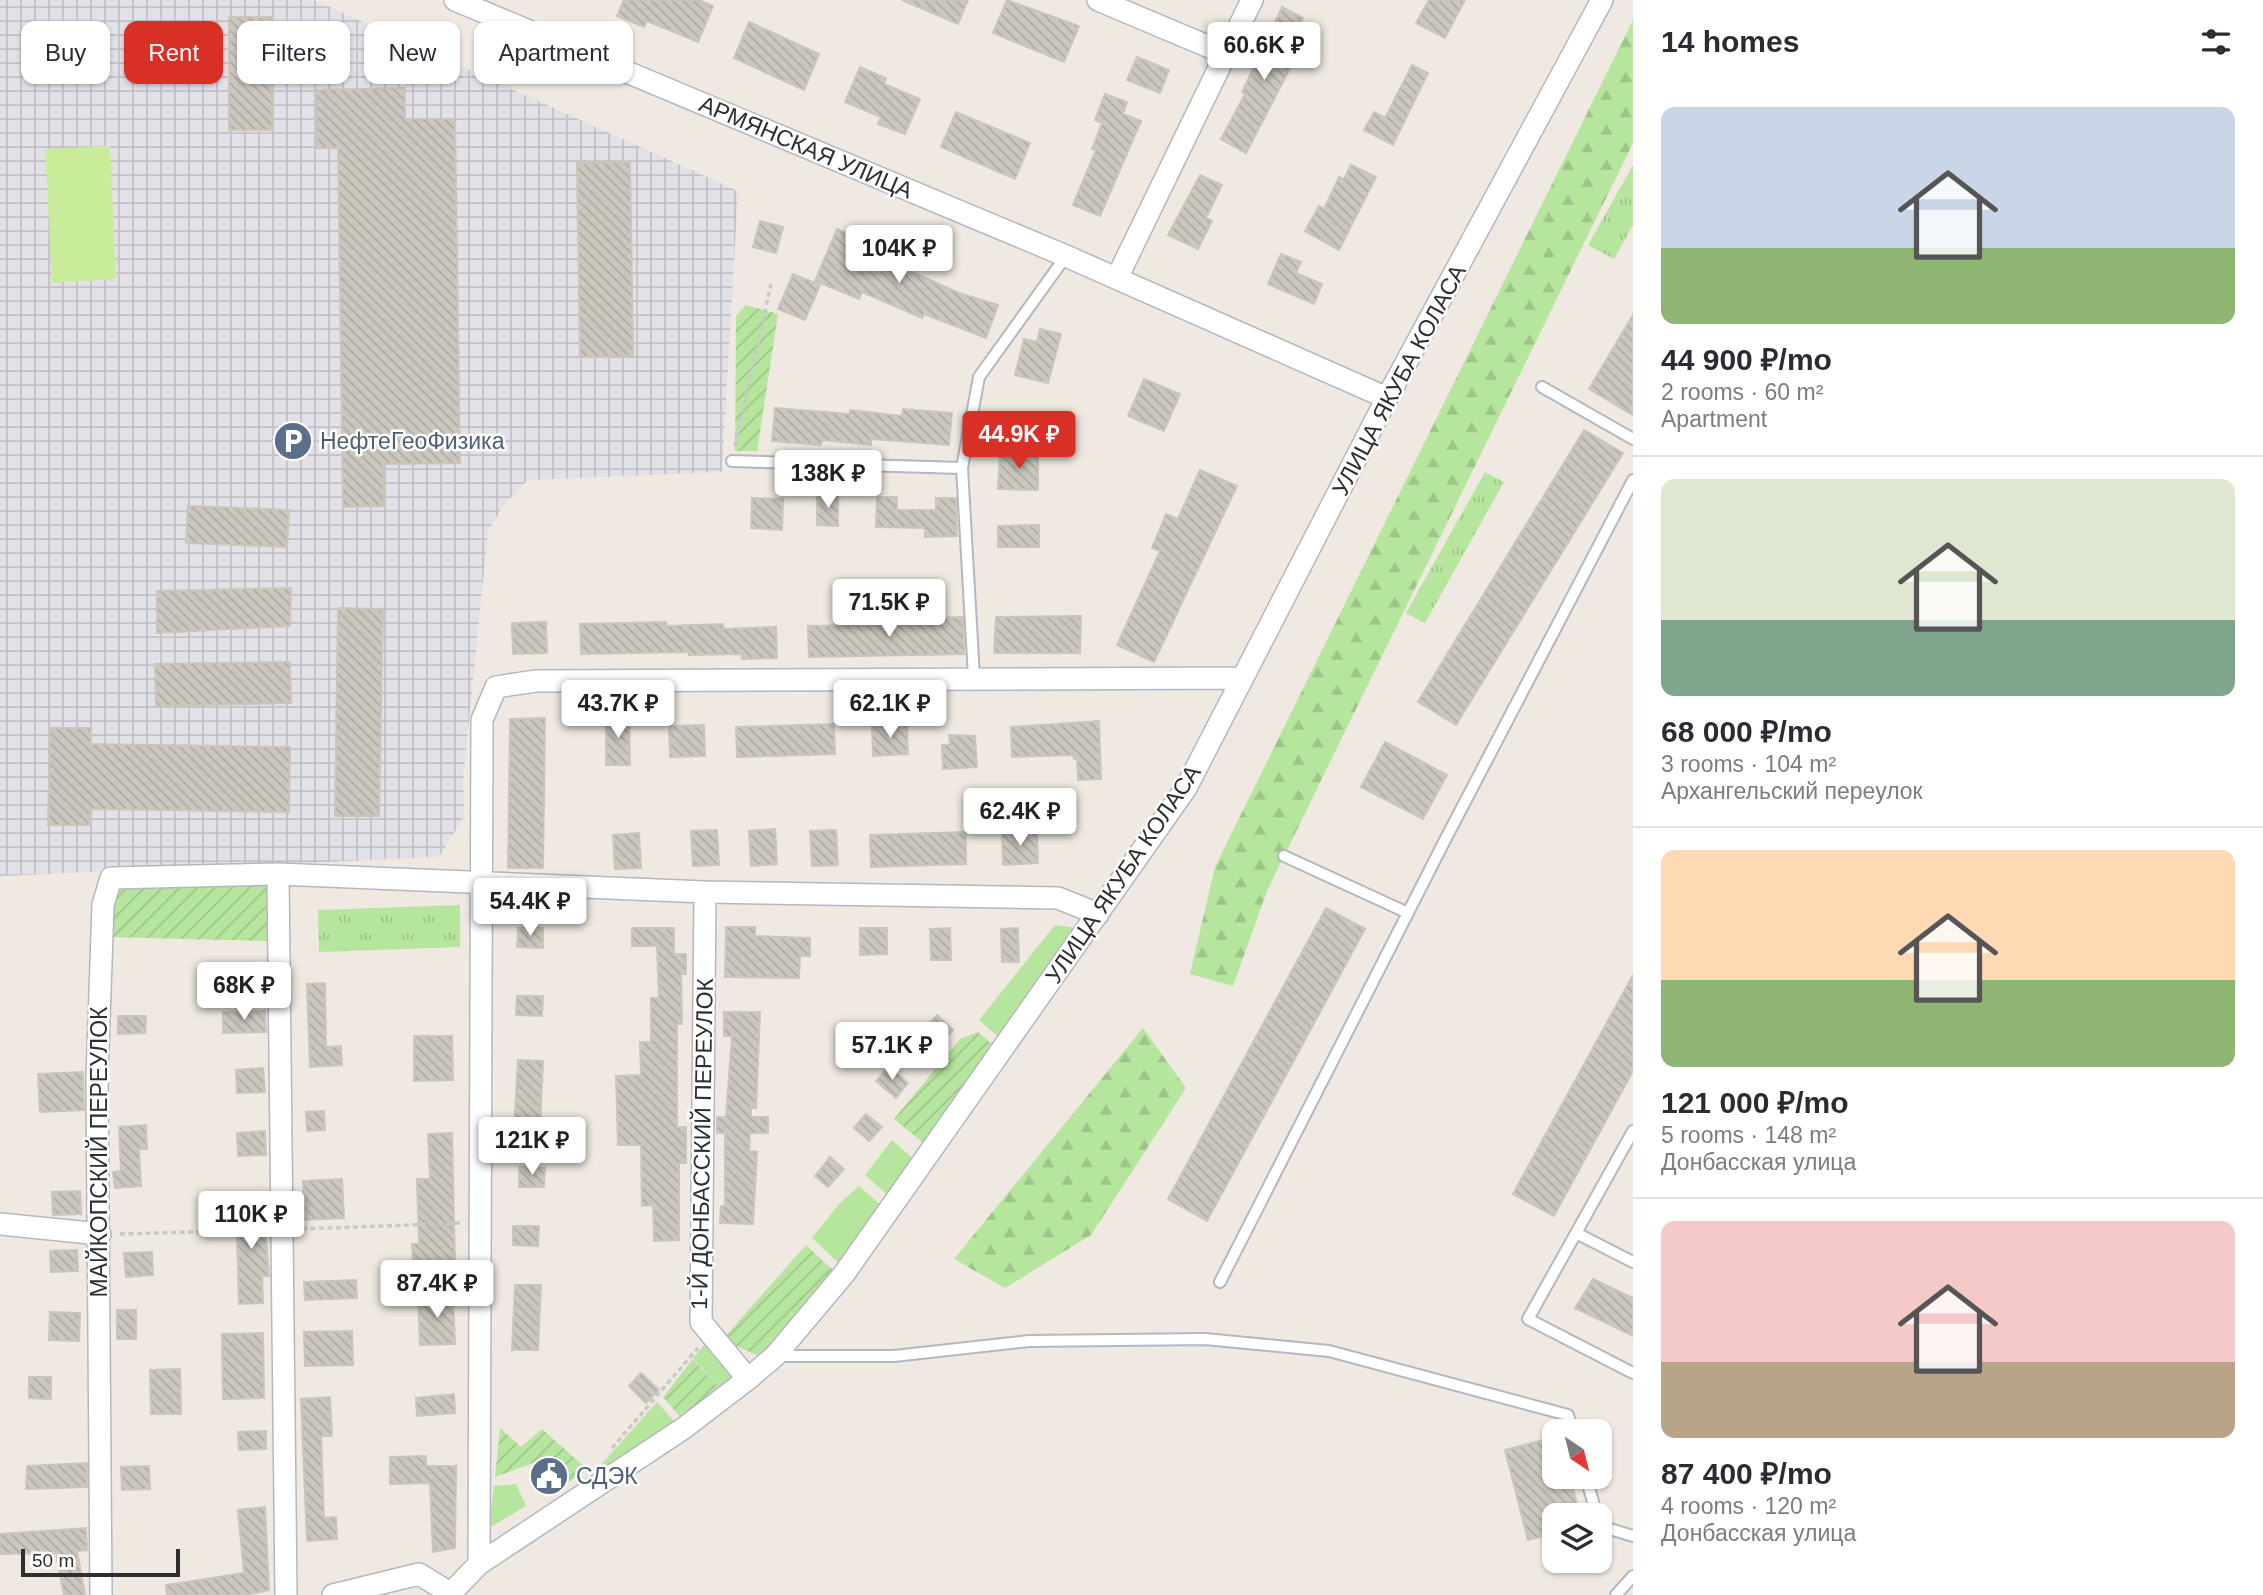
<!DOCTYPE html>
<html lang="en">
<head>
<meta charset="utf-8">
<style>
  :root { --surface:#fff; --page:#f7f7f7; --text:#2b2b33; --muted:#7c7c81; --line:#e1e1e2; --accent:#d93025 }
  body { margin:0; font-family:Helvetica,sans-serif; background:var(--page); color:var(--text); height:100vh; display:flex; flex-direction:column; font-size:26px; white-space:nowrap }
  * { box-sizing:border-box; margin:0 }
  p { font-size:23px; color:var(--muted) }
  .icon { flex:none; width:38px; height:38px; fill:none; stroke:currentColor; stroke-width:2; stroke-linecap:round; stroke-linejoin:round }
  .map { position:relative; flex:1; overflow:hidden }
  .panel { display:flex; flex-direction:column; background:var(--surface); width:630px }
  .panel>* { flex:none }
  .top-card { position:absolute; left:21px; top:21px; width:665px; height:63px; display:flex; gap:14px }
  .needle { width:46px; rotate:145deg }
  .tools { position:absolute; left:1542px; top:1419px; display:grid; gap:14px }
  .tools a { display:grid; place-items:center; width:70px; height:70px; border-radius:14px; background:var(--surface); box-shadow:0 2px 5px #0004; font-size:35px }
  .scale { position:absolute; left:21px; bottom:18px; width:159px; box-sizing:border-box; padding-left:7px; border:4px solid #2e2e2e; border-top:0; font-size:19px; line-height:24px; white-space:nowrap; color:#2e2e2e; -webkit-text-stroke:5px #fff; paint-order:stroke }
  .price { position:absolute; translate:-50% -60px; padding:0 16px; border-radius:7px; background:#fff; color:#222; font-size:23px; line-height:46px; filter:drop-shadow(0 2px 4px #0008) }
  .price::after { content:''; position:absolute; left:50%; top:42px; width:21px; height:16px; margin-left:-10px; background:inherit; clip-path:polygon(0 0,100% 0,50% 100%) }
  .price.selected { background:var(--accent); color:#fff }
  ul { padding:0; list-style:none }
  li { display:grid; align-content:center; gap:14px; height:371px; padding:0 28px }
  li+li { border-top:2px solid var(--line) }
  li span { display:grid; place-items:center; height:217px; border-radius:14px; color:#555 }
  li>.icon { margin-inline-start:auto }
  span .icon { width:126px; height:126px; fill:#fffc; stroke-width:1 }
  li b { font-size:30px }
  h2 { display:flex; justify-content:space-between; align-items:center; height:84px; padding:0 28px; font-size:30px }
  .chip { padding:0 24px; border-radius:14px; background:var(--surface); box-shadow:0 2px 5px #0004; font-size:24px; line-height:63px }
  .chip.selected { background:var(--accent); color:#fff }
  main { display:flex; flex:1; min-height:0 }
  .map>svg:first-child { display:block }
</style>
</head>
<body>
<main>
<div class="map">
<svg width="1633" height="1595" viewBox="0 0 1633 1595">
  <defs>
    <pattern id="industrial-grid" width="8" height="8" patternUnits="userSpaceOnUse" patternTransform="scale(1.75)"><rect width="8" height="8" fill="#e3e1e8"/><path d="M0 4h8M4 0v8" fill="none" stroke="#c3c1c7"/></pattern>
    <pattern id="forest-firs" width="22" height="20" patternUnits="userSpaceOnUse" patternTransform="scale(1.75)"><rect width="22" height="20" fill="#b6e59e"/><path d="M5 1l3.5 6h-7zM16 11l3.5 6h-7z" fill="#9dc588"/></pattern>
    <pattern id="park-tufts" width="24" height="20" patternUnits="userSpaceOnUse" patternTransform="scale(1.75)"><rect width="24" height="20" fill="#b6e59e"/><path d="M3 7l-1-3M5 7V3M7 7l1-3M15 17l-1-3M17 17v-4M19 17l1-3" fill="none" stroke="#9dc588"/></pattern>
    <pattern id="garden-furrows" width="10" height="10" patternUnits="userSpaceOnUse" patternTransform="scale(1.75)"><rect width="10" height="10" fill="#b6e59e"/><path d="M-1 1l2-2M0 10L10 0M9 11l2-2" fill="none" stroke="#9dc588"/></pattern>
    <pattern id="building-back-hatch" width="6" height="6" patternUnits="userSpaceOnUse" patternTransform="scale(1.75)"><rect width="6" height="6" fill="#cbc7bf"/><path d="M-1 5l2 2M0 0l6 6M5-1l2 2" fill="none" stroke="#afaba4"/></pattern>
  </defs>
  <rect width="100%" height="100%" fill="#efe9e1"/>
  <path fill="url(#industrial-grid)" d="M 0,0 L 314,0 L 738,191 L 722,472 L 528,480 L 504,505 L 488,531 L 463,780 L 464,817 L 439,857 L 0,876 Z"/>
  <path fill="#b6e59e" d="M 1055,925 L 1082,929 L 1004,1042 L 979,1020 Z
    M 892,1140 L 916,1161 L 890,1197 L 865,1175 Z
    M 859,1186 L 883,1207 L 842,1266 L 812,1238 L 839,1204 Z
    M 711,1337 L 744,1376 L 724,1393 L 693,1358 Z
    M 657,1402 L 680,1428 L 562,1498 L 592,1475 Z
    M 516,1484 L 526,1506 L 489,1528 L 494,1486 Z"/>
  <path fill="url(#forest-firs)" d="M 1633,20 L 1633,143 L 1267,891 L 1233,986 L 1190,974 L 1215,867 Z
    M 1143,1028 L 1186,1088 L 1091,1235 L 1005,1288 L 954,1259 Z"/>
  <path fill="url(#park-tufts)" d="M 1633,165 L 1633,225 L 1614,259 L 1588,245 Z
    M 1485,472 L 1504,482 L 1425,623 L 1406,613 Z
    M 460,905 L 460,947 L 319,952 L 318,910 Z"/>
  <path fill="url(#garden-furrows)" d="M 746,305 L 778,314 L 757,451 L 735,451 L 736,316 Z
    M 271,879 L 267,941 L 108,937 L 114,890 L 123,883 Z
    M 978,1032 L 998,1049 L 927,1146 L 894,1119 L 960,1039 Z
    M 806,1245 L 837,1274 L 766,1359 L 722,1340 Z
    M 693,1359 L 724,1393 L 686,1424 L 663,1397 Z
    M 500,1428 L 521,1447 L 542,1429 L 588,1470 L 569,1482 L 546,1458 L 495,1477 Z"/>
  <path fill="#c9ec9a" d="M 110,146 L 116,279 L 52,283 L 45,149 Z"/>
  <path fill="url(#building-back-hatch)" stroke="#cbc5ba" stroke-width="2" d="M 624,0 L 699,0 L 713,6 L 698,42 L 647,21 L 644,27 L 617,16 Z
    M 902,0 L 968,0 L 958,24 Z
    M 1007,0 L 1079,26 L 1064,62 L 993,33 Z
    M 1429,0 L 1465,0 L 1445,38 L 1416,23 Z
    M 1282,7 L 1303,18 L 1287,52 L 1296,57 L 1246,153 L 1221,139 L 1245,94 L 1242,92 Z
    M 229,17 L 272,17 L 272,130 L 229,130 Z
    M 749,22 L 819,54 L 804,90 L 734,58 Z
    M 1137,57 L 1169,70 L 1160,93 L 1127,80 Z
    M 1412,65 L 1428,73 L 1393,145 L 1364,130 L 1374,112 L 1385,118 Z
    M 860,67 L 886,78 L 884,84 L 920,99 L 905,134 L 878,124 L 881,117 L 845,102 Z
    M 405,88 L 405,119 L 455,119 L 460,463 L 383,464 L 384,506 L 343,507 L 338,148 L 317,148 L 316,90 Z
    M 1105,94 L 1127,102 L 1123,114 L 1141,121 L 1100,216 L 1073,205 L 1096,150 L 1092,149 L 1102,123 L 1095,120 Z
    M 956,112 L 1030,143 L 1015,179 L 941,147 Z
    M 630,162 L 633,356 L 580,357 L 577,163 Z
    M 1351,165 L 1376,177 L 1339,250 L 1305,231 L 1319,206 L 1324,209 L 1339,177 L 1344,179 Z
    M 1200,175 L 1222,185 L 1206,218 L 1212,221 L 1198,249 L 1168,235 Z
    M 760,221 L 783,227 L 776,253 L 753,247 Z
    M 837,229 L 889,250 L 885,260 L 959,293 L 998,305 L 986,338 L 924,314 L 922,318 L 862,292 L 859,299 L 815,281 Z
    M 1281,254 L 1301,262 L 1296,273 L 1322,284 L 1314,304 L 1268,284 Z
    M 793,274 L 820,285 L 805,320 L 778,309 Z
    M 1633,315 L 1633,415 L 1589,389 Z
    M 1040,329 L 1061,334 L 1048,383 L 1015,375 L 1024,339 L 1037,342 Z
    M 1144,379 L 1180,394 L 1164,431 L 1128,416 Z
    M 775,408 L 850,414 L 850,410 L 902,416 L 903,409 L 952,413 L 949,445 L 871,439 L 871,445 L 822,440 L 821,445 L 772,441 Z
    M 1584,430 L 1623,453 L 1456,725 L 1418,702 Z
    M 1038,452 L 1038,490 L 998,489 L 1000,453 Z
    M 1200,470 L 1237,486 L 1154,662 L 1117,645 L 1160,551 L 1152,548 L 1166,514 L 1178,519 Z
    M 817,495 L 838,495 L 838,526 L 817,525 Z
    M 877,497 L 897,497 L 897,510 L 936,510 L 936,498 L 956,498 L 957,536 L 925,537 L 925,528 L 876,527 Z
    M 752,498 L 783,499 L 782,530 L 751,528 Z
    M 188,506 L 289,510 L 287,547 L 186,543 Z
    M 1039,525 L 1039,547 L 998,547 L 998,526 Z
    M 291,588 L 290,626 L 157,633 L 157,591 Z
    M 338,608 L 383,609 L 379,816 L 335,816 Z
    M 1081,616 L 1080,653 L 994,653 L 996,617 Z
    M 963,617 L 964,654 L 809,657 L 808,626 L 926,624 L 926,618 Z
    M 546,622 L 547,653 L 513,654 L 512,623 Z
    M 666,622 L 666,626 L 723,624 L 723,629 L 776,627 L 777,658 L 742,659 L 742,654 L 689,655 L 689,652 L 581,654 L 580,624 Z
    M 290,662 L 291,703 L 156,706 L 155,664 Z
    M 606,714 L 629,714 L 630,765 L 606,765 Z
    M 545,718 L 543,868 L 508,868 L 510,719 Z
    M 1099,721 L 1101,779 L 1078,780 L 1077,759 L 1074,759 L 1073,755 L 1012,757 L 1011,727 Z
    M 834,724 L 835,754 L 737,757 L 736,727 Z
    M 907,724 L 908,754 L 873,756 L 872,725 Z
    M 704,725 L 705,756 L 670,757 L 669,726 Z
    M 50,728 L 91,728 L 91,744 L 290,747 L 289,812 L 90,809 L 89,825 L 48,825 Z
    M 949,735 L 975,736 L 977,767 L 943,769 L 942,745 L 950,745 Z
    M 1385,742 L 1447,775 L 1423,819 L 1361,787 Z
    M 775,829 L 777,864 L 751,866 L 749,831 Z
    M 717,830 L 719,865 L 693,866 L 691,831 Z
    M 836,830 L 838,865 L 812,866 L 810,831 Z
    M 1037,831 L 1038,863 L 1003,865 L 1002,833 Z
    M 966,832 L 966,864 L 871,867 L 870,835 Z
    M 639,833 L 641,868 L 615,869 L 613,835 Z
    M 1326,908 L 1365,929 L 1207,1221 L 1168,1199 Z
    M 726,927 L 755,927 L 755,936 L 810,938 L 810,956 L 800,956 L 799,978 L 725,977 Z
    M 518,928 L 543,928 L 543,948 L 517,947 Z
    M 632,928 L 674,928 L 674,954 L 686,954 L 686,974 L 681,974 L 682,1024 L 677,1024 L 677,1127 L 686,1127 L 686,1163 L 679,1163 L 679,1240 L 654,1241 L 653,1205 L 642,1206 L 641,1145 L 618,1145 L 616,1076 L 641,1075 L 640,1042 L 651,1042 L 651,998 L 659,998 L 657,946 L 632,946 Z
    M 860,928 L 887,928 L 887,954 L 860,955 Z
    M 950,928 L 951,960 L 931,960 L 930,929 Z
    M 1018,928 L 1019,962 L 1002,962 L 1001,929 Z
    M 1633,975 L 1633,1071 L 1554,1216 L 1513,1194 Z
    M 325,983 L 326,1047 L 341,1046 L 342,1065 L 310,1067 L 307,984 Z
    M 517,996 L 543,996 L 542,1016 L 516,1015 Z
    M 265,1011 L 266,1032 L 223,1033 L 223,1012 Z
    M 724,1012 L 760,1012 L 756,1108 L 751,1108 L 751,1117 L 768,1117 L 768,1133 L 750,1133 L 749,1151 L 757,1152 L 753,1224 L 720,1223 L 721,1206 L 725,1206 L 725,1133 L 717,1133 L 717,1117 L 726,1117 L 732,1036 L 724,1036 Z
    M 937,1015 L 953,1030 L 933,1051 L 917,1036 Z
    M 118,1016 L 146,1016 L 145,1033 L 118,1034 Z
    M 414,1036 L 452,1036 L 453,1080 L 414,1081 Z
    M 518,1060 L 543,1061 L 540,1129 L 514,1128 Z
    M 889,1067 L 908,1083 L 896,1098 L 876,1081 Z
    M 263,1068 L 265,1092 L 237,1093 L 236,1070 Z
    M 83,1072 L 84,1110 L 40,1112 L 38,1074 Z
    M 324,1111 L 325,1130 L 307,1131 L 306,1112 Z
    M 866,1114 L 882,1127 L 869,1141 L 854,1128 Z
    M 146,1125 L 147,1149 L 139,1149 L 141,1186 L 115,1188 L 113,1172 L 121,1171 L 119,1127 Z
    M 265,1131 L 266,1155 L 238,1156 L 237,1133 Z
    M 452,1133 L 455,1263 L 413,1264 L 412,1244 L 419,1244 L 417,1179 L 430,1179 L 428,1134 Z
    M 830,1157 L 844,1169 L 828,1187 L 815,1176 Z
    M 519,1167 L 545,1168 L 544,1187 L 519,1187 Z
    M 342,1179 L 344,1218 L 304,1220 L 303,1181 Z
    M 80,1191 L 81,1214 L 53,1215 L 52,1192 Z
    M 263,1201 L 269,1276 L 262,1276 L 263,1303 L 239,1304 L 236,1202 Z
    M 513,1226 L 539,1226 L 538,1246 L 513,1245 Z
    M 77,1250 L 78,1271 L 51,1272 L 50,1251 Z
    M 152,1252 L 153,1275 L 126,1277 L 124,1253 Z
    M 1593,1279 L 1633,1298 L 1633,1336 L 1575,1308 Z
    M 356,1280 L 357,1298 L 305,1300 L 304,1282 Z
    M 515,1285 L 541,1285 L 538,1350 L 512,1350 Z
    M 453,1295 L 455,1344 L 420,1345 L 418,1297 Z
    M 117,1310 L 136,1310 L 136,1339 L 117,1339 Z
    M 50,1312 L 80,1313 L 79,1341 L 49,1340 Z
    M 352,1331 L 353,1365 L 305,1366 L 304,1332 Z
    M 263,1333 L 264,1398 L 223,1399 L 222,1334 Z
    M 180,1369 L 181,1414 L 151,1414 L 150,1370 Z
    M 641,1373 L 659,1390 L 646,1403 L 629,1386 Z
    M 29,1377 L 51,1377 L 51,1399 L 29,1398 Z
    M 454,1394 L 455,1413 L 417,1416 L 416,1398 Z
    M 330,1397 L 332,1436 L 321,1436 L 324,1518 L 336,1517 L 337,1539 L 307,1541 L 301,1399 Z
    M 266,1431 L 266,1449 L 239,1450 L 238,1432 Z
    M 1554,1437 L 1554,1477 L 1570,1477 L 1580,1516 L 1554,1516 L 1554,1534 L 1528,1540 L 1505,1450 Z
    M 426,1456 L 426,1466 L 456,1466 L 455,1548 L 433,1552 L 430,1483 L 390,1484 L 390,1457 Z
    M 87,1463 L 87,1487 L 26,1489 L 27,1466 Z
    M 149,1466 L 150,1489 L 122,1490 L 121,1467 Z
    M 265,1507 L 269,1590 L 246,1595 L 167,1595 L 166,1585 L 244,1573 L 238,1510 Z
    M 86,1528 L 87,1550 L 77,1551 L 85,1595 L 64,1595 L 56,1553 L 0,1554 L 0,1534 Z"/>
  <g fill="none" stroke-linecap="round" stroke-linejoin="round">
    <g stroke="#b4b7c1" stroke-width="14">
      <path id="lane" d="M 1542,387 L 1633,439
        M 732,461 L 962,468 L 979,377 L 1066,256
        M 962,468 L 974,677
        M 1284,856 L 1408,913
        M 1633,1131 L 1528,1319 L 1633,1373
        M 1576,1233 L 1633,1262
        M 1220,1282 L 1444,842 L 1633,480
        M 775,1356 L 894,1356 L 1029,1341 L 1205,1339 L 1329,1351 L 1568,1415 L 1573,1432
        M 1586,1477 L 1597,1516
        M 1600,1526 L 1633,1536
        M 1616,1595 L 1633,1576"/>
    </g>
    <g stroke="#b4b7c1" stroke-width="24">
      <path id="street" d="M 455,0 L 1066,256 L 1387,398
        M 1098,0 L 1226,54
        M 1117,278 L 1252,0
        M 278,874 L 286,1595
        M 705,892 L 701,1322 L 748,1379
        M 0,1224 L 100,1234
        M 479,1564 L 482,720 L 496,687 L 536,681 L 1243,678
        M 101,1595 L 97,1078 L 103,905 L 111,878 L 278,874 L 705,892 L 1058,898 L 1098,914
        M 333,1595 L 419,1574 L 450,1593
        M 449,1595 L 479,1564 L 684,1428 L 748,1379 L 775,1356 L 844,1274 L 1186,788 L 1387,398 L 1602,0"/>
    </g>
    <path stroke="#c9c9c9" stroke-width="3.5" stroke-dasharray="5 3.5" stroke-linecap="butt" d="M 735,446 L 771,284
      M 302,1229 L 462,1223
      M 120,1234 L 262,1230
      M 612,1448 L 698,1348"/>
    <use href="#lane" stroke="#fff" stroke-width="10"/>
    <use href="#street" stroke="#fff" stroke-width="21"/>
  </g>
  <defs>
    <g id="parking-disc" transform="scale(2.0125)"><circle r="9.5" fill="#5c6f8a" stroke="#fff"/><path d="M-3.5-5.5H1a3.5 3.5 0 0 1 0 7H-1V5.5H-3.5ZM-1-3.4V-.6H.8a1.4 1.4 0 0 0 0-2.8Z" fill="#fff"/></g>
    <g id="civic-disc" transform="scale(2.0125)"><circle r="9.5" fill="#5c6f8a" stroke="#fff"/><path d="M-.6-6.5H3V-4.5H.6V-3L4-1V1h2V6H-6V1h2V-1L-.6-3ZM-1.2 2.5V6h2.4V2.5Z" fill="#fff"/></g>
  </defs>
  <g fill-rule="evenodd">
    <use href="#parking-disc" x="293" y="441"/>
    <use href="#civic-disc" x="549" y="1476"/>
  </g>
  <g text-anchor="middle" stroke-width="5" stroke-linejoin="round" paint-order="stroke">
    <g font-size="23" fill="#2e2e2e" stroke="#fff">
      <text transform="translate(806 147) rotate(23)" y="8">АРМЯНСКАЯ УЛИЦА</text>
      <text transform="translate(1399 380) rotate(-62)" y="8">УЛИЦА ЯКУБА КОЛАСА</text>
      <text transform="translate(1123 874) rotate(-56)" y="8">УЛИЦА ЯКУБА КОЛАСА</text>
      <text transform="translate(702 1144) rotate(-89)" y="8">1-Й ДОНБАССКИЙ ПЕРЕУЛОК</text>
      <text transform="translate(99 1152) rotate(-90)" y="8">МАЙКОПСКИЙ ПЕРЕУЛОК</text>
    </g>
    <g font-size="23" fill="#4e5e75" stroke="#fff" text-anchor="start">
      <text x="320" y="449">НефтеГеоФизика</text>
      <text x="576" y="1484">СДЭК</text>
    </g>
  </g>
</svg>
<div class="tools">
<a><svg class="needle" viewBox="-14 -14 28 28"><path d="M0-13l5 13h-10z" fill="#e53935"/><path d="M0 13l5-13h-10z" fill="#7c7c81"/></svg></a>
<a><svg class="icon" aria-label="layers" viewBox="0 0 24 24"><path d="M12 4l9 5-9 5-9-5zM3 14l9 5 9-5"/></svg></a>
</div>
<div class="scale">50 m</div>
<b class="price" style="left:1264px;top:82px">60.6K ₽</b>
<b class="price" style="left:899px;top:285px">104K ₽</b>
<b class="price selected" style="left:1019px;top:471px">44.9K ₽</b>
<b class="price" style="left:828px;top:510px">138K ₽</b>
<b class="price" style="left:889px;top:639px">71.5K ₽</b>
<b class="price" style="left:618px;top:740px">43.7K ₽</b>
<b class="price" style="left:890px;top:740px">62.1K ₽</b>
<b class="price" style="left:1020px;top:848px">62.4K ₽</b>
<b class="price" style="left:530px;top:938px">54.4K ₽</b>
<b class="price" style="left:244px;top:1022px">68K ₽</b>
<b class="price" style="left:892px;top:1082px">57.1K ₽</b>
<b class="price" style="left:532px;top:1177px">121K ₽</b>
<b class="price" style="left:251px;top:1251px">110K ₽</b>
<b class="price" style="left:437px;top:1320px">87.4K ₽</b>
<div class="top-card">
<a class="chip">Buy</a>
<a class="chip selected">Rent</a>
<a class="chip">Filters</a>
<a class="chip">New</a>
<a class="chip">Apartment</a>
</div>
</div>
<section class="panel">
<h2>14 homes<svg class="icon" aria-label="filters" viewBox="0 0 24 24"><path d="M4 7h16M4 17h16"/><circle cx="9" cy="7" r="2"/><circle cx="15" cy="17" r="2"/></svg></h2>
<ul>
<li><span style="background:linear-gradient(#c9d6e8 65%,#8fb573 0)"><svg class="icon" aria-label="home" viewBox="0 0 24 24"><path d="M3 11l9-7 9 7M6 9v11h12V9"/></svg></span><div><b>44 900 ₽/mo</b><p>2 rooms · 60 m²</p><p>Apartment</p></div></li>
<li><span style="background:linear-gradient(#dfe7d0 65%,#7fa58c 0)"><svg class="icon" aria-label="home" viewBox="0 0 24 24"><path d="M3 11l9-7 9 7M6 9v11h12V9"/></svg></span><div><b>68 000 ₽/mo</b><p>3 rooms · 104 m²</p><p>Архангельский переулок</p></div></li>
<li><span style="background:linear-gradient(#ffd9b3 60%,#8fb573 0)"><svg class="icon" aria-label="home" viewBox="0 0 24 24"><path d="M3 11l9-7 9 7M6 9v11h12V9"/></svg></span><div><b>121 000 ₽/mo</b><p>5 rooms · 148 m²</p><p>Донбасская улица</p></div></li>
<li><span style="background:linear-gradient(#f6c9c9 65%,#b9a48a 0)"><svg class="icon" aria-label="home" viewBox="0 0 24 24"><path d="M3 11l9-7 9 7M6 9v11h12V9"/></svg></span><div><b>87 400 ₽/mo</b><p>4 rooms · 120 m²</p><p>Донбасская улица</p></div></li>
</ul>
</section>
</main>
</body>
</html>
